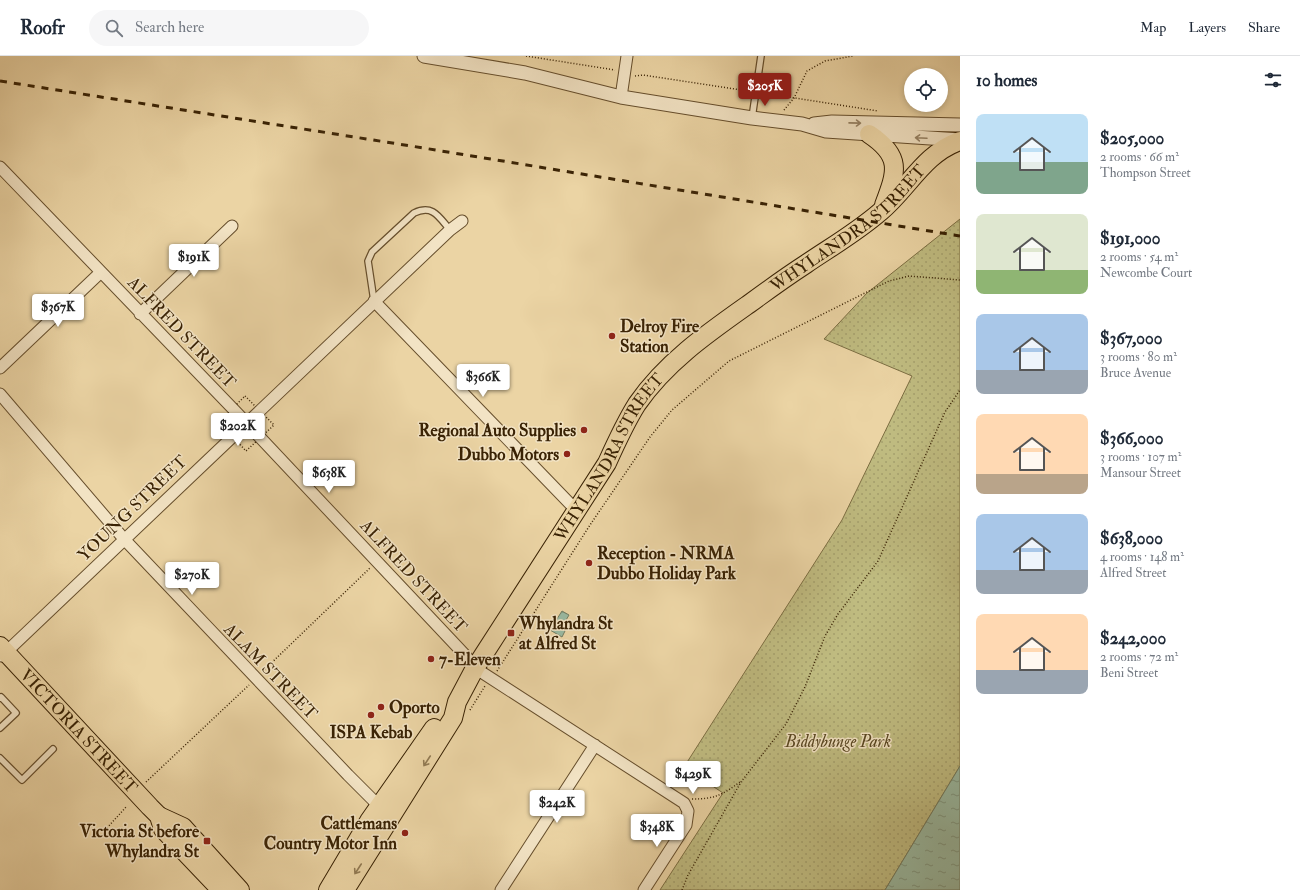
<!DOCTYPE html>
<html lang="en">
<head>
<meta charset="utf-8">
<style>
  :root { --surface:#fff; --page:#f6f6f7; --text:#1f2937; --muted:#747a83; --line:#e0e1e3; --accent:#8f2418 }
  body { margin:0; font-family:"IM FELL Double Pica",serif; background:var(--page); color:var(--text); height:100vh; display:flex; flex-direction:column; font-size:15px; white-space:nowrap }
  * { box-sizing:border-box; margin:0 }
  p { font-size:13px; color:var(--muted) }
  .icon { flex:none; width:22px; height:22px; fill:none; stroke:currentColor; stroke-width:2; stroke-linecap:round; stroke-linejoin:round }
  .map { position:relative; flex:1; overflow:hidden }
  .side { display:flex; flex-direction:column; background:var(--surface); width:340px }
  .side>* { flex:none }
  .buttons { position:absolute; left:904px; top:12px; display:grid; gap:8px }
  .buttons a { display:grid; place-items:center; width:44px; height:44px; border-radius:50%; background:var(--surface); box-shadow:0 2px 6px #0003; font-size:20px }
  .price { position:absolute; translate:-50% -34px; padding:0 9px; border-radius:4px; background:#fff; color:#222; font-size:13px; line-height:26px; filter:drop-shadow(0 1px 2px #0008) }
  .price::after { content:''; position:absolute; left:50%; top:24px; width:12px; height:9px; margin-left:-6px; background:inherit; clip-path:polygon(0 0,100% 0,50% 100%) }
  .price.current { background:var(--accent); color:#fff }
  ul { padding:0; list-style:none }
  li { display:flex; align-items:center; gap:12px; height:100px; padding:0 16px }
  li span { display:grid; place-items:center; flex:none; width:112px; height:80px; border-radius:8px; color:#555 }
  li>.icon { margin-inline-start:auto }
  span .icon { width:48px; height:48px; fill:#fffc; stroke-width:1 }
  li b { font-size:17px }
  h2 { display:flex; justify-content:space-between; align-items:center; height:48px; padding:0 16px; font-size:17px }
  header { display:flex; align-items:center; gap:24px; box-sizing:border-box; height:56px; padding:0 20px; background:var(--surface); border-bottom:1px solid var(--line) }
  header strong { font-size:19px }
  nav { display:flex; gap:22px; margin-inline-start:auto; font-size:14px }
  .search { width:280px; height:36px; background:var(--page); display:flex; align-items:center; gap:10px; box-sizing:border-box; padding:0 14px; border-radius:22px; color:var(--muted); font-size:15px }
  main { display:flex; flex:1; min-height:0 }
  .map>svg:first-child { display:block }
</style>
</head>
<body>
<header>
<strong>Roofr</strong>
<div class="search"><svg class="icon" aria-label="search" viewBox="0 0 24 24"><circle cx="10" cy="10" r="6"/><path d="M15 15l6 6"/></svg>Search here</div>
<nav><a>Map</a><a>Layers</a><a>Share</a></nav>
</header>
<main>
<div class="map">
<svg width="960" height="834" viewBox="0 0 960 834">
  <defs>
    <pattern id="park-dots" width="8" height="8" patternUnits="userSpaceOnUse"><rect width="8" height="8" fill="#bfbb80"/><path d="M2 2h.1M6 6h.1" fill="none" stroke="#a5a06d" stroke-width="1.8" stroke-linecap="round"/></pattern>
    <pattern id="water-ripples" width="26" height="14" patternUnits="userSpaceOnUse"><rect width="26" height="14" fill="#99b9a1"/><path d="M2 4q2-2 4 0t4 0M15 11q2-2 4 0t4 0" fill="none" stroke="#7e9681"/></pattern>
  </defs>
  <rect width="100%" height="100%" fill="#ebd4a4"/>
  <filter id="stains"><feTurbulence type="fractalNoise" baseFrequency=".005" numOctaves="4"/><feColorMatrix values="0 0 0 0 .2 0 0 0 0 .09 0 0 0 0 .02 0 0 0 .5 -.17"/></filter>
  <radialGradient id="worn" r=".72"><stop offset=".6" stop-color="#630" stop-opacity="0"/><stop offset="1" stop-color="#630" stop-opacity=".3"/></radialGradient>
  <path fill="url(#park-dots)" stroke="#7c6e42" d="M 960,163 L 960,710 L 885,834 L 660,834 L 723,737 L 684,711 L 842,464 L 912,320 L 824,283 L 867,237 Z"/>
  <path fill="url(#water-ripples)" stroke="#737d62" d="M 562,555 L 569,559 L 562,571 L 565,575 L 562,581 L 550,574 Z
    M 960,710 L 960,834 L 885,834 Z"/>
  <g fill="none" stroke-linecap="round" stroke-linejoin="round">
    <g stroke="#664e2c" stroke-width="8">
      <path id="service" d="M 752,62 L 761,0
        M 374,245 L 368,205 L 372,196 L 414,157 C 433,148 439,161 450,174
        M 0,642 L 1,641 L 16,657 L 0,672
        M 0,702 L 22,724 L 53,693"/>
    </g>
    <g stroke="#664e2c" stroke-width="13">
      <path id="minor" d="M 621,41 L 627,0
        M 0,111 L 237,357 L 465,599 L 475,612 L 684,747 L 688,755 L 686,769 L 644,834
        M 374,245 L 576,454
        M 140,258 L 232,170
        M 0,312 L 101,216
        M 0,338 L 124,483 L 348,719 L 374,745 L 384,752
        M 2,600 L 450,174 L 462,165
        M 501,834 L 595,689"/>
    </g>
    <g stroke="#664e2c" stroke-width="15">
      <path id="tertiary" d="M 424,0 L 525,17 L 621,41 L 752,62 L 802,68 L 826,75 L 960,84
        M 814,68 L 832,66 L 960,69"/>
    </g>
    <g stroke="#392204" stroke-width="20">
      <g id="trunk">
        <path d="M 869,78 C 902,100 897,115 884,149"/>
        <path id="s1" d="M 0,590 L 150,751 L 159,760 L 163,773 L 221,834"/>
        <path d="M 159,760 L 183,771 L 240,834"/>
        <path d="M 328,834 L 369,765 L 434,672"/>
        <path id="s2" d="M 345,834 L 453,662 L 457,646 L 475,612 L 607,407 C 616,387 625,367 637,348 C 666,306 708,277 749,248 C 768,234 786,221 806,208 C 831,191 857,176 880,156 C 908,133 924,97 960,85"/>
      </g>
    </g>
    <path stroke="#392204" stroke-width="1.5" stroke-dasharray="1 2" stroke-linecap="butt" d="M 526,0 L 615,14
      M 635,20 L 643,19 L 748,35
      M 763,37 L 878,55
      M 784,54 L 794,42 L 807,15 L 825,5 L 853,0
      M 245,340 L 274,369 L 246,395 L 219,366 Z
      M 263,615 L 370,512
      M 497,615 L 590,469 L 650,381 L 672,354 L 729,305 L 889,225 L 909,220 L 960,224
      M 470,654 L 485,630
      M 146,726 L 249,629
      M 692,743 C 715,743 722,739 740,726
      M 107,772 L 126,751
      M 682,834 L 688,819 L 741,726 L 786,668 L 805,631 L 825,580 L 838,558 L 878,505 L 945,356 L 960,334"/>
    <use href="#service" stroke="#f2e3c4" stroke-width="5.5"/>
    <use href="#minor" stroke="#f2e3c4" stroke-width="11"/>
    <use href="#tertiary" stroke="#f2e3c4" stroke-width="13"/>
    <use href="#trunk" stroke="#ebd4a4" stroke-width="18"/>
    <path stroke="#392204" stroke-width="3" stroke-dasharray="7 7" stroke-linecap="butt" d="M 0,25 L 411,90 L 960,180"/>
  </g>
  <defs><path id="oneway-shaft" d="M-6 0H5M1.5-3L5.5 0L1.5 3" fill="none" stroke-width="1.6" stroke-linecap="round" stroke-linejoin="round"/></defs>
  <g stroke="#968264">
    <use href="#oneway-shaft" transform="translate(855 67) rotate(1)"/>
    <use href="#oneway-shaft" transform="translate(921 82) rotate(-177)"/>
  </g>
  <g stroke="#927b54">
    <use href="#oneway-shaft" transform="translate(427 705) rotate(123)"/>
    <use href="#oneway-shaft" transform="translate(358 813) rotate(123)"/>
  </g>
  <g fill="#8f2418" stroke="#f2e3c4" stroke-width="1.5">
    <circle cx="612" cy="280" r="4"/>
    <circle cx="584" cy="374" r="4"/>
    <circle cx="567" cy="398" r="4"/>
    <circle cx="589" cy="507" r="4"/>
    <rect x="507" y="573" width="8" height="8" rx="2"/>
    <circle cx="431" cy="603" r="4"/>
    <circle cx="381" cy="651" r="4"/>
    <circle cx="371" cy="659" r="4"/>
    <circle cx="405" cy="777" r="4"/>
    <rect x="203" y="781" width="8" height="8" rx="2"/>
  </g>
  <g text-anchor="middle" stroke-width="3" stroke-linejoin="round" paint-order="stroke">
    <g font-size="17" fill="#392204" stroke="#f2e3c4">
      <text dy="6" stroke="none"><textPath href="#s2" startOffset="844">WHYLANDRA STREET</textPath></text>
      <text transform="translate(182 276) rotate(46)" y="6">ALFRED STREET</text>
      <text dy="6" stroke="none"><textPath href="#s2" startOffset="508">WHYLANDRA STREET</textPath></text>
      <text transform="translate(132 452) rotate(-44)" y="6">YOUNG STREET</text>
      <text transform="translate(414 520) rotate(47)" y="6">ALFRED STREET</text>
      <text transform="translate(271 615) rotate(46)" y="6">ALAM STREET</text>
      <text dy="6" stroke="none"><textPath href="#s1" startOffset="116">VICTORIA STREET</textPath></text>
    </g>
    <g font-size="17" font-weight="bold" fill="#392204" stroke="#f2e3c4" text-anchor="start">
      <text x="620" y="276">Delroy Fire<tspan x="620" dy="20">Station</tspan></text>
      <text x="576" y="380" text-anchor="end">Regional Auto Supplies</text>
      <text x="559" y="404" text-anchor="end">Dubbo Motors</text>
      <text x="597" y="503">Reception - NRMA<tspan x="597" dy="20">Dubbo Holiday Park</tspan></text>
      <text x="519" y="573">Whylandra St<tspan x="519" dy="20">at Alfred St</tspan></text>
      <text x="439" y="609">7-Eleven</text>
      <text x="389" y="657">Oporto</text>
      <text x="371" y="682" text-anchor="middle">ISPA Kebab</text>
      <text x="397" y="773" text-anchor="end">Cattlemans<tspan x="397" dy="20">Country Motor Inn</tspan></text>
      <text x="199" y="781" text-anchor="end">Victoria St before<tspan x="199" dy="20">Whylandra St</tspan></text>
    </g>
    <g font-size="17" font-style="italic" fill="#5a4823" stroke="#f2e3c4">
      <text x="838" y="691">Biddybunge Park</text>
    </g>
  </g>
  <rect width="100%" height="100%" filter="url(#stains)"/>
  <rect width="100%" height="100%" fill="url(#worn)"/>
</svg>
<div class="buttons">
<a><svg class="icon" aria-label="locate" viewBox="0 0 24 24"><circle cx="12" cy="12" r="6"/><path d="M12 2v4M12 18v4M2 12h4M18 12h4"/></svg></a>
</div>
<b class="price current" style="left:765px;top:51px">$205K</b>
<b class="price" style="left:194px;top:222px">$191K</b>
<b class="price" style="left:58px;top:272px">$367K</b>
<b class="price" style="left:483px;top:342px">$366K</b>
<b class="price" style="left:238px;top:391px">$202K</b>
<b class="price" style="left:329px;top:438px">$638K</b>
<b class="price" style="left:192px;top:540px">$270K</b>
<b class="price" style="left:693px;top:739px">$429K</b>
<b class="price" style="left:557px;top:768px">$242K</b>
<b class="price" style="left:657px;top:792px">$348K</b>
</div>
<section class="side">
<h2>10 homes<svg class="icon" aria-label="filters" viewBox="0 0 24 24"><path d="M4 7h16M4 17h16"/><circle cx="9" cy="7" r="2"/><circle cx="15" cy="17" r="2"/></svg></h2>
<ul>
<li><span style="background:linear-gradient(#bfe0f5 60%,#7fa58c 0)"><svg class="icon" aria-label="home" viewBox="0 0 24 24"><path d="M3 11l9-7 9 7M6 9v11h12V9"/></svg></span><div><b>$205,000</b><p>2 rooms · 66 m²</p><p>Thompson Street</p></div></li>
<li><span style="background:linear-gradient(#dfe7d0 70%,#8fb573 0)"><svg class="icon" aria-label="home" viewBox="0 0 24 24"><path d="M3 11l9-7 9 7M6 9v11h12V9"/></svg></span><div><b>$191,000</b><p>2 rooms · 54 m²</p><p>Newcombe Court</p></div></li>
<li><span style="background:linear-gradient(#a9c7e8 70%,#9aa5b1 0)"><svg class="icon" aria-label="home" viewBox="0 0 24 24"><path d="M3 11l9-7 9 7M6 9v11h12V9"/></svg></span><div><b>$367,000</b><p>3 rooms · 80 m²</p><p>Bruce Avenue</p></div></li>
<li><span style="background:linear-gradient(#ffd9b3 75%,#b9a48a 0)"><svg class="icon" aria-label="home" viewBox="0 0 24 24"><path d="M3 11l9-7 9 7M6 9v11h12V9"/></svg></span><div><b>$366,000</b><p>3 rooms · 107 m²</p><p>Mansour Street</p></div></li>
<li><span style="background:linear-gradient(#a9c7e8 70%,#9aa5b1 0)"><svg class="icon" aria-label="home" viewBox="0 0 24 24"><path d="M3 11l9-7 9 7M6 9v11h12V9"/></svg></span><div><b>$638,000</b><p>4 rooms · 148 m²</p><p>Alfred Street</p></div></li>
<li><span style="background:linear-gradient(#ffd9b3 70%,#9aa5b1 0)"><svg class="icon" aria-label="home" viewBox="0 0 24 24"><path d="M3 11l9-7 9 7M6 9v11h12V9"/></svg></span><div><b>$242,000</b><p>2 rooms · 72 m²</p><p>Beni Street</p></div></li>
</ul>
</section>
</main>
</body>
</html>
